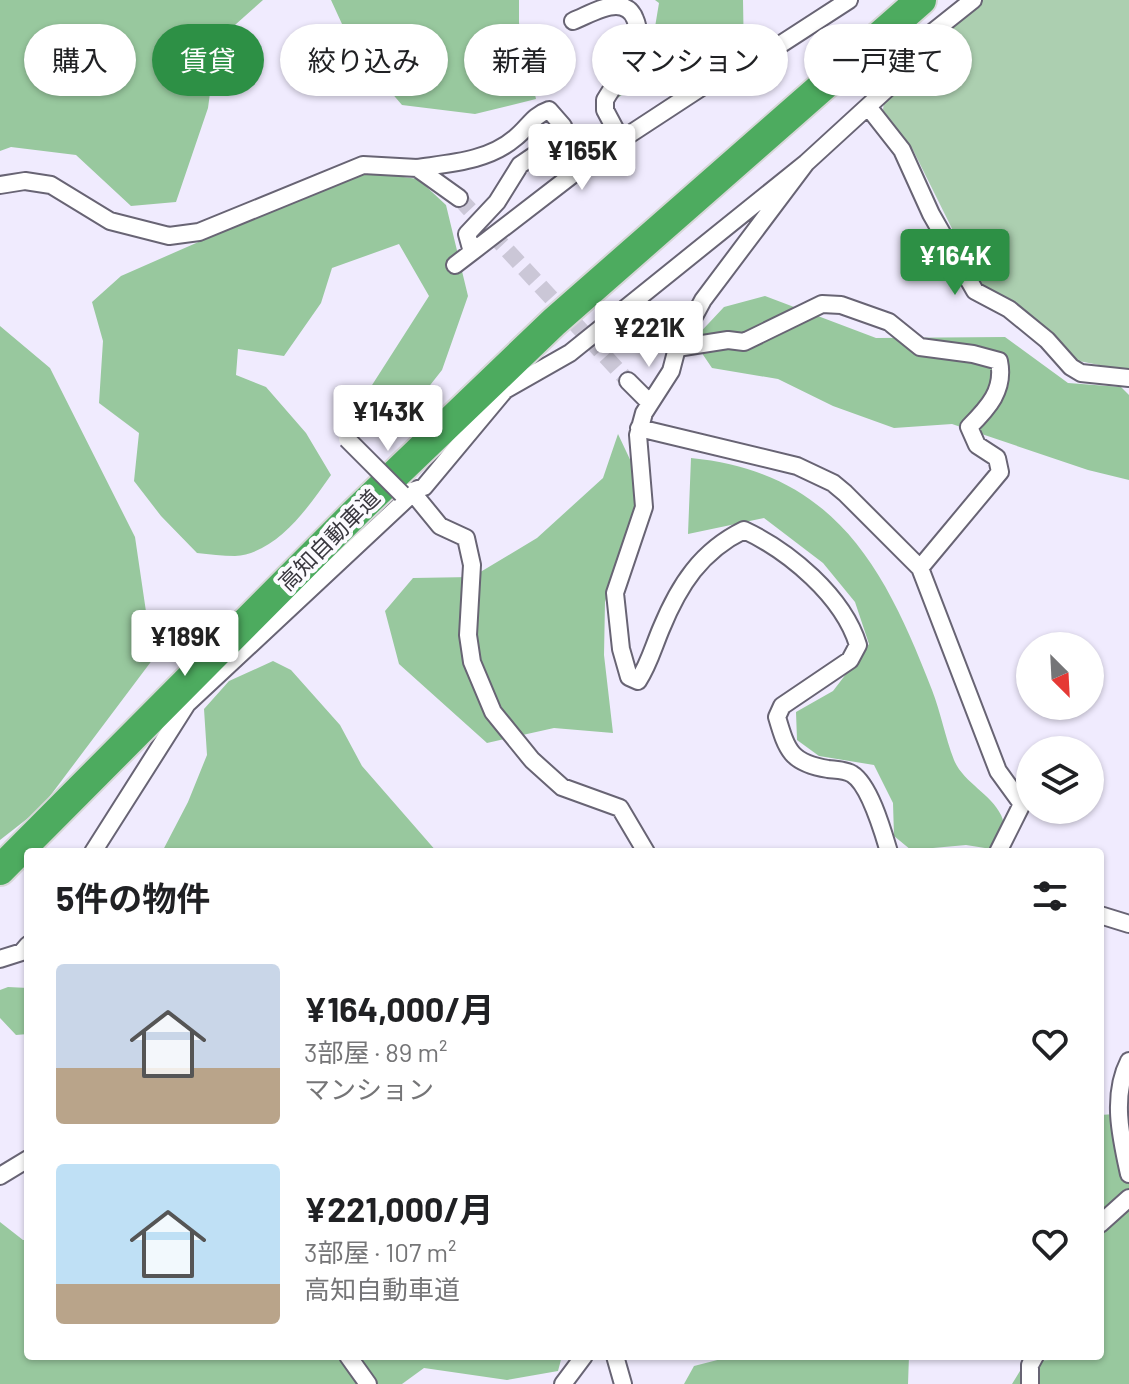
<!DOCTYPE html>
<html lang="ja">
<head>
<meta charset="utf-8">
<style>
  :root { --surface:#fff; --page:#f6f6f6; --text:#202124; --muted:#757577; --accent:#2d9045 }
  body { margin:0; font-family:Barlow,"Noto Sans JP",sans-serif; background:var(--page); color:var(--text); height:100vh; display:flex; flex-direction:column; font-size:30px; white-space:nowrap }
  * { box-sizing:border-box; margin:0 }
  p { font-size:26px; color:var(--muted) }
  .icon { flex:none; width:44px; height:44px; fill:none; stroke:currentColor; stroke-width:2; stroke-linecap:round; stroke-linejoin:round }
  .map { position:relative; flex:1; overflow:hidden }
  .drawer { position:absolute; left:24px; top:848px; width:1080px; height:512px; display:flex; flex-direction:column; background:var(--surface); border-radius:8px; box-shadow:0 2px 6px #0004 }
  .drawer>* { flex:none }
  .top-card { position:absolute; left:24px; top:24px; width:1082px; height:72px; display:flex; gap:16px }
  .needle { width:52px; rotate:156deg }
  .tools { position:absolute; left:1016px; top:632px; display:grid; gap:16px }
  .tools a { display:grid; place-items:center; width:88px; height:88px; border-radius:50%; background:var(--surface); box-shadow:0 2px 6px #0004; font-size:40px }
  .price { position:absolute; translate:-50% -68px; padding:0 18px; border-radius:8px; background:#fff; color:#222; font-size:26px; line-height:52px; filter:drop-shadow(0 2px 4px #0008) }
  .price::after { content:''; position:absolute; left:50%; top:48px; width:24px; height:18px; margin-left:-12px; background:inherit; clip-path:polygon(0 0,100% 0,50% 100%) }
  .price.current { background:var(--accent); color:#fff }
  ul { padding:0; list-style:none }
  li { display:flex; align-items:center; gap:24px; height:200px; padding:0 32px }
  li span { display:grid; place-items:center; flex:none; width:224px; height:160px; border-radius:8px; color:#555 }
  li>.icon { margin-inline-start:auto }
  span .icon { width:96px; height:96px; fill:#fffc; stroke-width:1 }
  li b { font-size:34px }
  h2 { display:flex; justify-content:space-between; align-items:center; height:96px; padding:0 32px; font-size:34px }
  .pill { padding:0 28px; border-radius:36px; background:var(--surface); box-shadow:0 2px 6px #0004; font-size:28px; line-height:72px }
  .pill.current { background:var(--accent); color:#fff }
  .map>svg:first-child { display:block }
</style>
</head>
<body>
<div class="map">
<svg width="1129" height="1384" viewBox="0 0 1129 1384">
  <rect width="100%" height="100%" fill="#f0ebfe"/>
  <path fill="#accfb0" d="M 982,0 L 1129,0 L 1129,371 L 1074,360 L 1011,299 L 1007,302 L 981,287 L 912,148 L 883,110 L 884,101 L 901,87 L 926,52 L 953,23 Z"/>
  <path fill="#98c89e" d="M 0,0 L 263,0 L 217,41 L 208,108 L 176,202 L 131,206 L 76,155 L 11,147 L 0,151 Z
    M 331,0 L 519,0 L 519,23 L 536,99 L 475,114 L 402,105 L 353,48 Z
    M 655,0 L 743,0 L 744,58 L 724,47 L 665,63 L 615,100 L 652,45 L 659,3 Z
    M 374,173 L 418,179 L 446,205 L 468,296 L 442,370 L 405,417 L 367,427 L 358,407 L 429,296 L 399,244 L 332,268 L 321,303 L 284,356 L 238,349 L 236,375 L 266,387 L 306,433 L 331,475 C 309,506 278,553 235,556 C 223,556 209,554 197,553 L 161,516 L 134,481 L 139,433 L 99,403 L 103,341 L 92,302 L 121,276 L 344,178 Z
    M 765,296 L 876,338 L 1005,337 L 1068,383 L 1121,387 L 1129,395 L 1129,480 L 1088,470 L 952,424 L 894,428 L 833,406 L 778,379 L 712,368 L 693,340 L 724,307 Z
    M 0,326 L 50,368 L 135,537 L 153,659 L 41,808 L 0,840 Z
    M 618,434 L 642,485 L 605,602 L 604,655 L 613,733 L 554,728 L 487,743 L 399,664 L 385,611 L 413,578 L 472,577 L 537,538 L 603,478 Z
    M 691,458 C 835,472 885,568 932,690 C 941,713 945,737 954,760 C 963,782 991,794 1001,815 C 1006,824 1003,841 1004,851 L 966,845 L 911,850 L 894,836 L 893,803 L 874,765 L 819,756 L 797,740 L 796,712 L 833,691 L 869,644 L 855,602 L 823,563 L 764,518 L 688,534 Z
    M 273,661 L 291,670 L 340,725 L 362,766 L 437,852 L 162,852 L 188,802 L 207,755 L 204,709 L 229,681 Z
    M 8,987 L 28,988 L 28,1034 L 16,1035 L 0,1018 L 0,990 Z
    M 1115,1114 L 1129,1162 L 1129,1384 L 1012,1384 L 1026,1361 L 1051,1360 L 1054,1356 L 1100,1356 L 1100,1115 Z
    M 0,1222 L 23,1240 L 28,1240 L 28,1356 L 562,1356 L 558,1371 L 507,1380 L 424,1368 L 402,1384 L 0,1384 Z
    M 733,1356 L 909,1356 L 908,1384 L 684,1384 L 694,1366 Z"/>
  <g fill="none" stroke-linecap="round" stroke-linejoin="round">
    <path stroke="#cbc7d7" stroke-width="16" stroke-dasharray="16 8" stroke-linecap="butt" d="M 459,198 L 628,381"/>
    <g stroke="#686474" stroke-width="20">
      <path id="street" d="M 573,21 C 586,16 602,6 616,6 C 626,6 632,11 635,19 C 647,46 618,77 605,100 L 605,110 L 622,142
        M 869,108 L 902,150 L 931,214 L 975,291 L 1009,309 L 1047,340 L 1071,367 L 1081,373 L 1129,378
        M 806,163 L 703,300 L 677,348 L 671,371 L 644,413 L 638,435 L 644,507 L 615,593 L 621,649 L 629,677 L 638,681 C 649,664 653,648 661,629 C 679,585 701,551 744,530 C 789,551 843,596 858,645 L 850,660 L 782,706 L 777,717 C 787,751 791,763 828,769 C 836,770 846,770 852,774 C 870,785 883,832 889,852
        M 417,168 C 451,163 488,161 515,138 C 529,127 532,116 549,110 L 563,126 L 561,137 L 520,165 L 497,202 L 467,234 L 472,252 L 598,155 L 708,83 L 761,57 L 849,0
        M 0,185 L 25,181 L 51,185 L 110,221 L 169,236 L 199,232 L 363,165 L 417,168 L 459,198
        M 455,265 L 472,252
        M 677,348 L 728,340 L 744,342 L 822,304 L 841,305 L 889,322 L 920,347 L 973,354 L 999,361 C 1005,390 988,408 969,427 L 977,445 L 997,458 L 1000,472 L 920,568
        M 628,381 L 650,403
        M 639,428 L 797,466 L 833,483 L 845,493 L 920,568 L 998,771 L 1022,804 L 998,852
        M 413,493 L 440,526 L 466,538 L 472,565 L 468,635 L 472,662 L 493,712 L 532,760 L 562,787 L 620,808 L 646,852
        M 402,494 L 424,487 L 505,390 L 570,353 L 806,163 L 901,76 L 929,35 L 973,0
        M 93,852 L 187,704 L 413,493
        M 1100,915 L 1129,924
        M 0,959 L 22,952 L 28,945
        M 1129,1061 C 1111,1096 1121,1138 1129,1174
        M 0,1176 L 28,1159
        M 1100,1224 L 1129,1198
        M 348,1356 L 368,1384
        M 615,1356 L 623,1384
        M 563,1384 L 584,1356
        M 1030,1384 L 1030,1365 L 1035,1356"/>
    </g>
    <g stroke="#d7d7d8" stroke-width="34">
      <path id="highway" d="M 0,870 L 358,510 L 554,322 L 921,0"/>
    </g>
    <use href="#street" stroke="#fff" stroke-width="16"/>
    <use href="#highway" stroke="#4dab5f" stroke-width="30"/>
    <g stroke="#686474" stroke-width="20" stroke-linecap="butt">
      <path id="street-bridge" d="M 347,439 L 402,494"/>
    </g>
    <use href="#street-bridge" stroke="#fff" stroke-width="16"/>
  </g>
  <g text-anchor="middle" stroke-width="8" stroke-linejoin="round" paint-order="stroke">
    <g font-size="22" fill="#38363d" stroke="#fcfbff">
      <text transform="translate(329 540) rotate(-45)" y="8">高知自動車道</text>
    </g>
  </g>
</svg>
<div class="tools">
<a><svg class="needle" viewBox="-14 -14 28 28"><path d="M0-13l5 13h-10z" fill="#e53935"/><path d="M0 13l5-13h-10z" fill="#757577"/></svg></a>
<a><svg class="icon" aria-label="layers" viewBox="0 0 24 24"><path d="M12 4l9 5-9 5-9-5zM3 14l9 5 9-5"/></svg></a>
</div>
<b class="price" style="left:582px;top:192px">¥165K</b>
<b class="price current" style="left:955px;top:297px">¥164K</b>
<b class="price" style="left:649px;top:369px">¥221K</b>
<b class="price" style="left:388px;top:453px">¥143K</b>
<b class="price" style="left:185px;top:678px">¥189K</b>
<div class="top-card">
<a class="pill">購入</a>
<a class="pill current">賃貸</a>
<a class="pill">絞り込み</a>
<a class="pill">新着</a>
<a class="pill">マンション</a>
<a class="pill">一戸建て</a>
</div>
<section class="drawer">
<h2>5件の物件<svg class="icon" aria-label="filters" viewBox="0 0 24 24"><path d="M4 7h16M4 17h16"/><circle cx="9" cy="7" r="2"/><circle cx="15" cy="17" r="2"/></svg></h2>
<ul>
<li><span style="background:linear-gradient(#c9d6e8 65%,#b9a48a 0)"><svg class="icon" aria-label="home" viewBox="0 0 24 24"><path d="M3 11l9-7 9 7M6 9v11h12V9"/></svg></span><div><b>¥164,000/月</b><p>3部屋 · 89 m²</p><p>マンション</p></div><svg class="icon" aria-label="heart" viewBox="0 0 24 24"><path d="M12 20l-8-8c-3-5 5-10 8-4 3-6 11-1 8 4z"/></svg></li>
<li><span style="background:linear-gradient(#bfe0f5 75%,#b9a48a 0)"><svg class="icon" aria-label="home" viewBox="0 0 24 24"><path d="M3 11l9-7 9 7M6 9v11h12V9"/></svg></span><div><b>¥221,000/月</b><p>3部屋 · 107 m²</p><p>高知自動車道</p></div><svg class="icon" aria-label="heart" viewBox="0 0 24 24"><path d="M12 20l-8-8c-3-5 5-10 8-4 3-6 11-1 8 4z"/></svg></li>
</ul>
</section>
</div>
</body>
</html>
